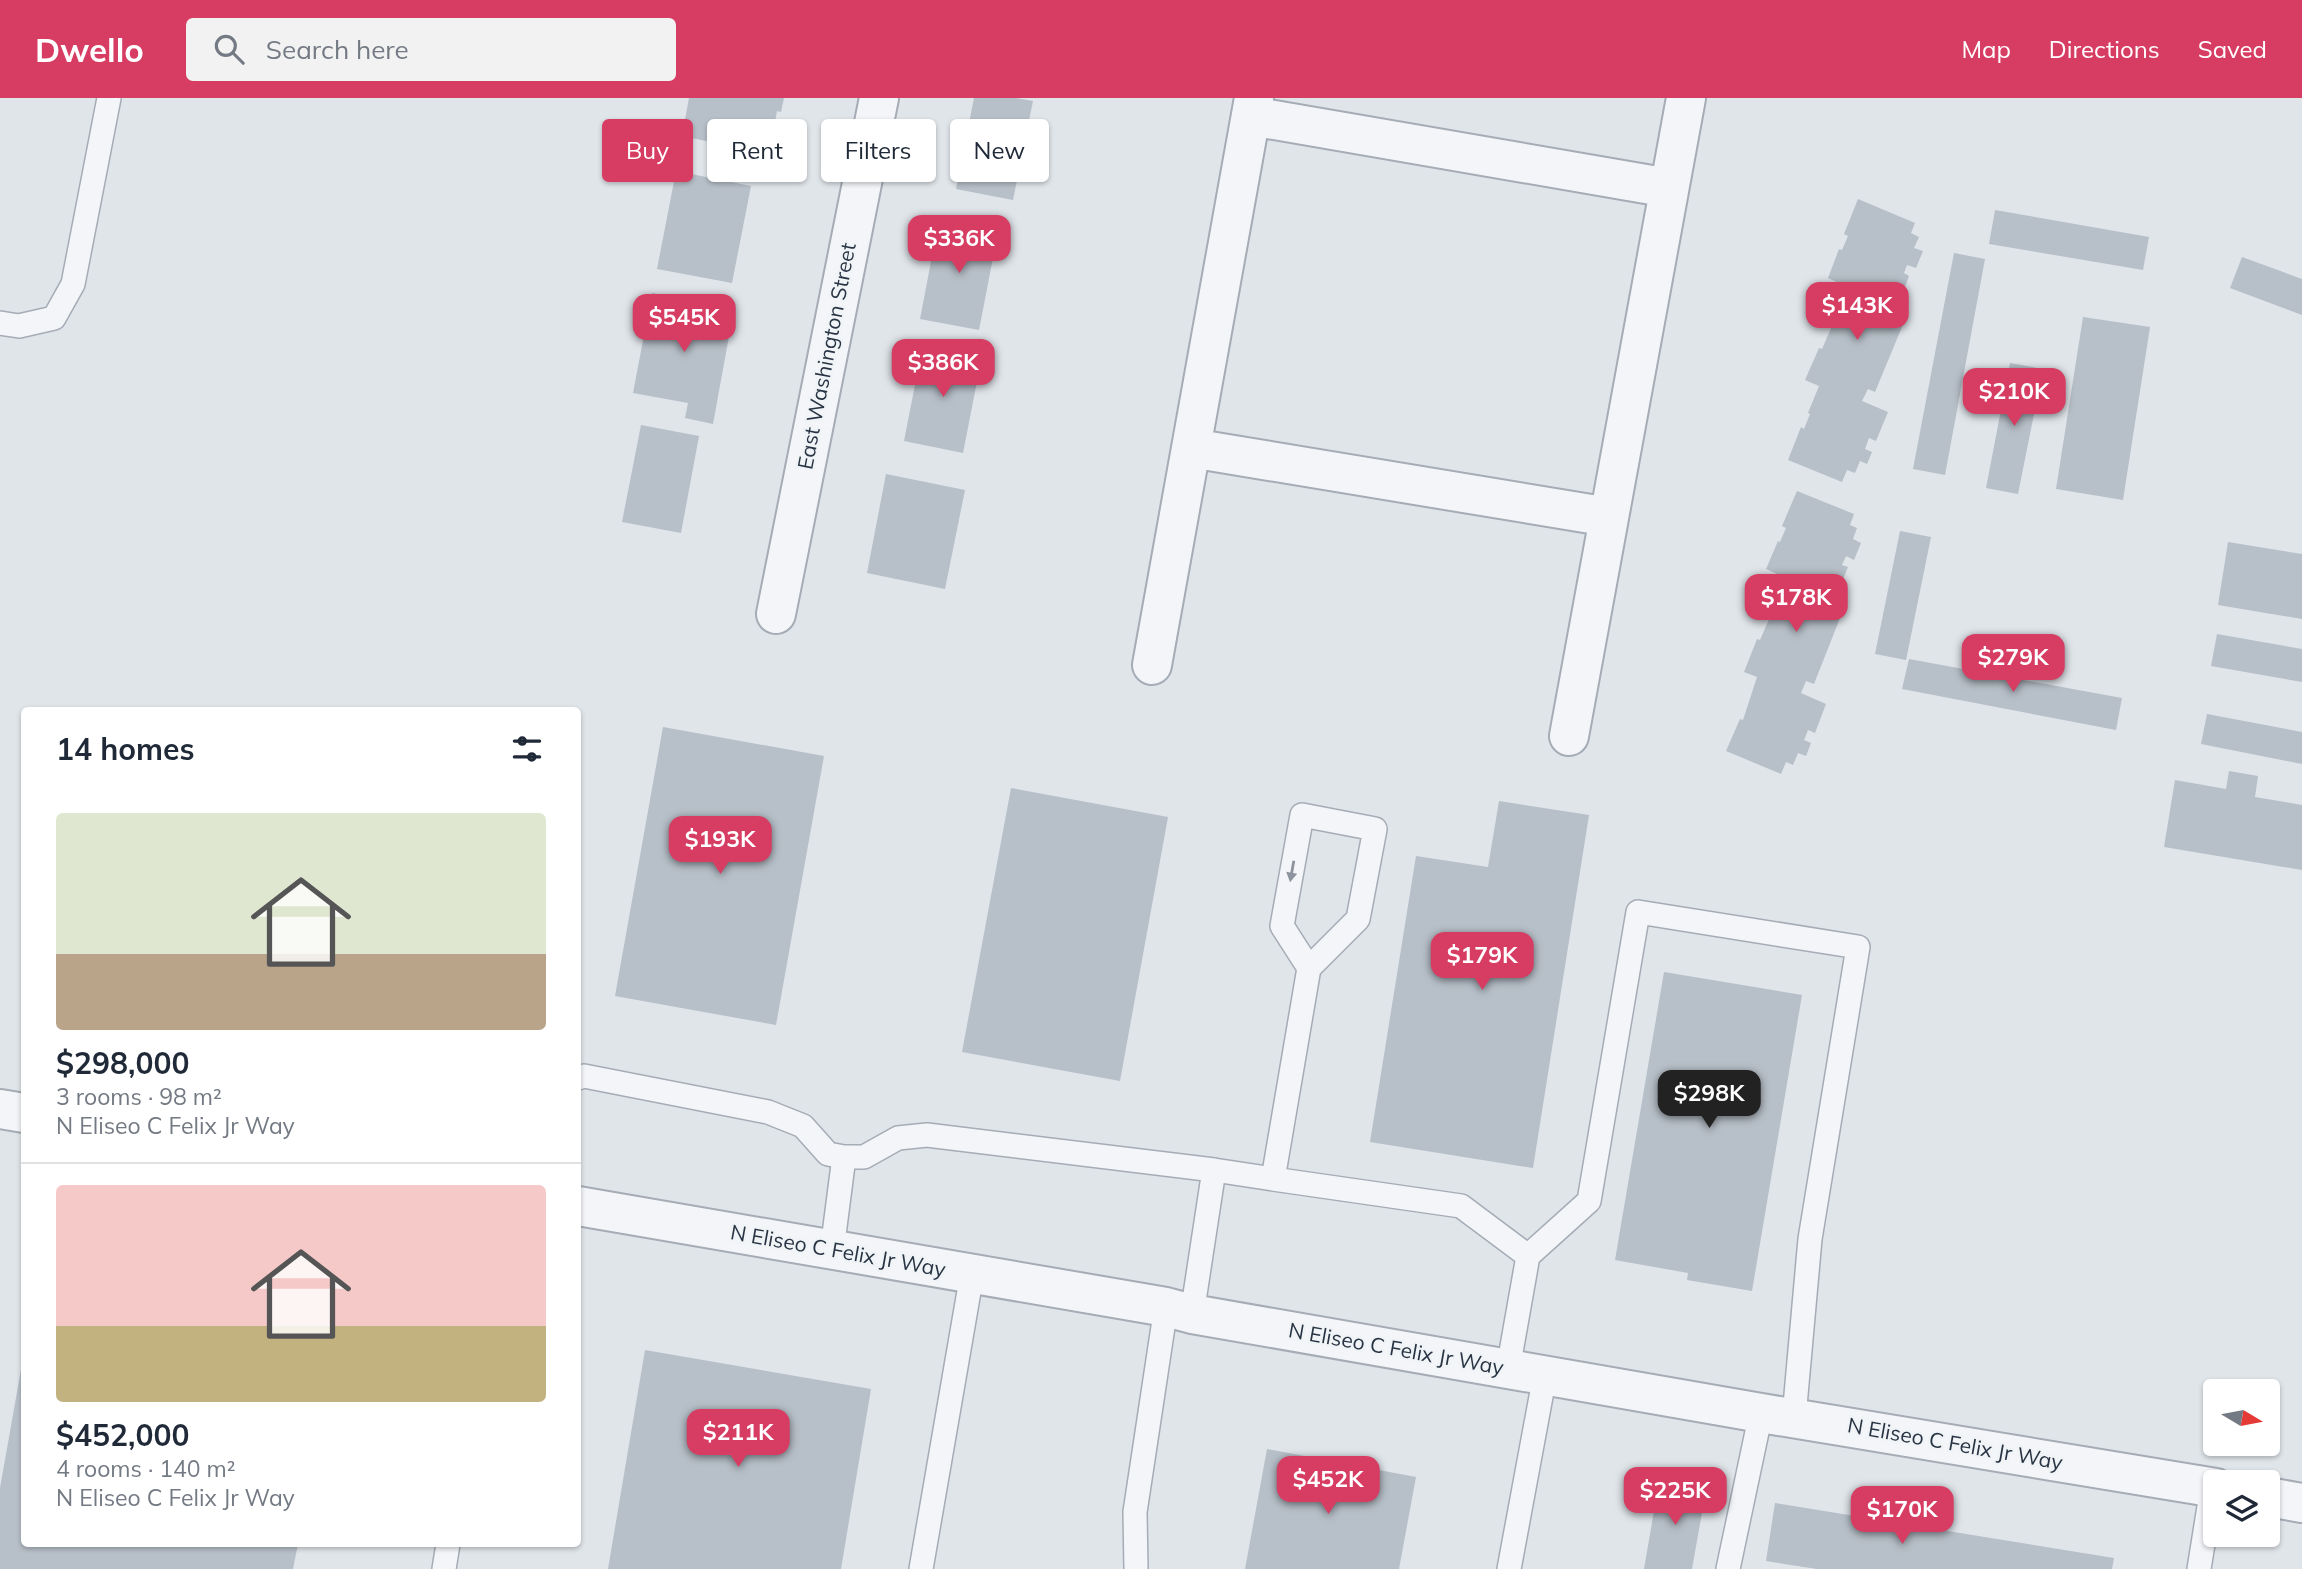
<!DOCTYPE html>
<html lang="en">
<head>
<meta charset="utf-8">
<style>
  :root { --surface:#fff; --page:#f2f2f3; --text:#1f2937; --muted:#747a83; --line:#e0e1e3; --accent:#d73d63 }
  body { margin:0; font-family:Mulish,sans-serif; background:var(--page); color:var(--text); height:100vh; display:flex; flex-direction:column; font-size:26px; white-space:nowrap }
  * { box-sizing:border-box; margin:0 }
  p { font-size:23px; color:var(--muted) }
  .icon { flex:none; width:38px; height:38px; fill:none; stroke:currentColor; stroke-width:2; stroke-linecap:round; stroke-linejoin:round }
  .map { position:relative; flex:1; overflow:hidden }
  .panel { position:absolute; left:21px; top:609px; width:560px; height:840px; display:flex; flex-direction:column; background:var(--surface); border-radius:7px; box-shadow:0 2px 5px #0004 }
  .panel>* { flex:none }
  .guide { position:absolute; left:602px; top:21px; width:665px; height:63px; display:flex; gap:14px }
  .needle { width:46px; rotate:100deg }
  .fabs { position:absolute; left:2203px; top:1281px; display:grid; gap:14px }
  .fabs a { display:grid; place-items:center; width:77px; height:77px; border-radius:7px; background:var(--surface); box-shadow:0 2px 5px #0004; font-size:35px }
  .price { position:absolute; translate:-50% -60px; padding:0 16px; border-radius:14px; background:var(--accent); color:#fff; font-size:23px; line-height:46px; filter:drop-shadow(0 2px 4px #0008) }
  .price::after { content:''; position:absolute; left:50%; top:42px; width:21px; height:16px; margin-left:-10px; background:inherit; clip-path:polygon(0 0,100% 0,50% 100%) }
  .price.current { background:#222; color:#fff }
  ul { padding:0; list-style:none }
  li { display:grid; align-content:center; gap:14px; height:371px; padding:0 35px }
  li+li { border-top:2px solid var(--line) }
  li span { display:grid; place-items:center; height:217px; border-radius:7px; color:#555 }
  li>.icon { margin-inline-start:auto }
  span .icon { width:126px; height:126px; fill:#fffc; stroke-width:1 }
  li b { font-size:30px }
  h2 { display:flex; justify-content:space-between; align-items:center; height:84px; padding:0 35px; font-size:30px }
  .pill { padding:0 24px; border-radius:7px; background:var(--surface); box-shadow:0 2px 5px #0004; font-size:24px; line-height:63px }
  .pill.current { background:var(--accent); color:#fff }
  header { display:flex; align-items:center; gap:42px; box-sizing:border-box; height:98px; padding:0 35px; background:var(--accent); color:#fff }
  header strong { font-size:33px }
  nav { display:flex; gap:38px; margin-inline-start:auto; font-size:24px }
  .search { width:490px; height:63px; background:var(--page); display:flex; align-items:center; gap:18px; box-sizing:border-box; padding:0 24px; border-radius:7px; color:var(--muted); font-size:26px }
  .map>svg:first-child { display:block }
</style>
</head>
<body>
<header>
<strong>Dwello</strong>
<div class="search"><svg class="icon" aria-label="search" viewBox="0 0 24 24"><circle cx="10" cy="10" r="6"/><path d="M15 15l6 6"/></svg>Search here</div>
<nav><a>Map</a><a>Directions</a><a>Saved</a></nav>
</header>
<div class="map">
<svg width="2302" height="1471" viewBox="0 0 2302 1471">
  <rect width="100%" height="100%" fill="#e0e5ea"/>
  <path fill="#b7bfc8" d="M 689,0 L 784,0 L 781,14 L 777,13 L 769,56 L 682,38 Z
    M 974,0 L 1016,0 L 1033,3 L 1013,102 L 956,91 Z
    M 676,73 L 751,88 L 732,185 L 657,171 Z
    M 1858,101 L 1915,125 L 1911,135 L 1919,139 L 1914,150 L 1923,153 L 1916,170 L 1907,167 L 1904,175 L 1909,178 L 1899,205 L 1902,206 L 1896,221 L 1904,224 L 1875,294 L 1868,291 L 1862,303 L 1888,314 L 1876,343 L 1869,340 L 1865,351 L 1872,354 L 1867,366 L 1860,363 L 1855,375 L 1847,372 L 1842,384 L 1788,362 L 1801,329 L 1804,331 L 1810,316 L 1808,315 L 1819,288 L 1805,282 L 1819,250 L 1822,251 L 1835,221 L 1830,219 L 1843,187 L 1828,180 L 1839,151 L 1842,152 L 1848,138 L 1844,136 Z
    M 1995,112 L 2149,139 L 2143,172 L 1989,146 Z
    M 939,122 L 998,134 L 979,232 L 920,221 Z
    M 1954,155 L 1985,161 L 1945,377 L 1913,371 Z
    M 2242,159 L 2302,181 L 2302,217 L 2230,190 Z
    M 652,195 L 734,211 L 713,326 L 685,320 L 688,305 L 633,295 Z
    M 2083,219 L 2150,229 L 2123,402 L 2056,391 Z
    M 923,246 L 982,258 L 963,355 L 904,343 Z
    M 2010,265 L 2043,271 L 2018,396 L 1986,390 Z
    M 641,327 L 699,338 L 681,435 L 622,424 Z
    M 886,376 L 965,392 L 945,491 L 867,475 Z
    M 1797,393 L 1854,416 L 1850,427 L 1857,430 L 1853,441 L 1861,445 L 1854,462 L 1846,458 L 1842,467 L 1848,469 L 1837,496 L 1841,498 L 1835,512 L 1842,515 L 1814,586 L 1806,583 L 1801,595 L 1826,606 L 1815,635 L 1808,632 L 1804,642 L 1811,645 L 1806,658 L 1798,655 L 1793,667 L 1786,664 L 1781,676 L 1726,653 L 1740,621 L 1743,622 L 1757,579 L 1744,574 L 1757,541 L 1760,542 L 1773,512 L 1769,510 L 1782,478 L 1766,471 L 1778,443 L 1780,444 L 1786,430 L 1782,428 Z
    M 1900,433 L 1931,439 L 1906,562 L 1875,556 Z
    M 2228,444 L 2302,456 L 2302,521 L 2218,507 Z
    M 2217,536 L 2302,551 L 2302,584 L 2211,568 Z
    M 1909,561 L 2122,600 L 2116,632 L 1902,591 Z
    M 2207,616 L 2302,634 L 2302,666 L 2201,646 Z
    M 663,629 L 824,658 L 776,927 L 615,898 Z
    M 2229,673 L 2258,678 L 2255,699 L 2302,707 L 2302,772 L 2164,749 L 2175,682 L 2226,691 Z
    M 1011,690 L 1168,719 L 1120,983 L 962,954 Z
    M 1499,703 L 1589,717 L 1533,1070 L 1370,1044 L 1416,758 L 1488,769 Z
    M 1664,874 L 1802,897 L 1752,1193 L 1687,1182 L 1688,1175 L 1615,1162 Z
    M 645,1252 L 871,1291 L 841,1471 L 608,1471 Z
    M 23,1260 L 24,1446 L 298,1446 L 293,1471 L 0,1471 L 0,1390 Z
    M 1267,1351 L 1416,1379 L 1399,1471 L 1245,1471 Z
    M 1659,1384 L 1706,1392 L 1692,1471 L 1644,1471 Z
    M 1775,1405 L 2114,1460 L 2112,1471 L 1817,1471 L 1766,1463 Z"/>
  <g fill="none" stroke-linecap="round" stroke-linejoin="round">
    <g stroke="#a5acb5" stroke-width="26">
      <path id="lane" d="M 0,225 L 19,228 L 54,220 L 73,186 L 109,0
        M 1309,870 L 1282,828 L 1302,717 L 1375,731 L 1358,821 L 1309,870 L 1273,1081 L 1461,1108 L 1528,1158
        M 578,980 L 584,978 L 768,1014 L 803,1028 L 828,1056 L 844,1059 L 864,1059 L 898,1040 L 927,1037 L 1214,1072
        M 832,1152 L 844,1059
        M 1192,1216 L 1214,1072 L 1273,1081
        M 1508,1271 L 1528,1158 L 1589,1103 L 1638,814 L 1858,849 L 1810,1141 L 1794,1319
        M 444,1471 L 448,1446
        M 921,1471 L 972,1176
        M 1136,1471 L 1135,1414 L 1166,1209
        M 1509,1471 L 1545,1277
        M 1728,1471 L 1761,1315
        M 2199,1471 L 2212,1390"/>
    </g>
    <g stroke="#a5acb5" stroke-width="42">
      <path id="street" d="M 1251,18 L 1669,90
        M 1191,350 L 1609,419
        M 776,516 L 879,0
        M 1152,567 L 1254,0
        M 1569,638 L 1686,0
        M 0,1011 L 24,1015
        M 578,1108 L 1166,1209 L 1192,1216 L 1761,1315 L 2216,1390
        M 2268,1399 L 2302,1405"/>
    </g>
    <use href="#lane" stroke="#f3f5f8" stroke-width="23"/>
    <use href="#street" stroke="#f3f5f8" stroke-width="38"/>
  </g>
  <defs><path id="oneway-solid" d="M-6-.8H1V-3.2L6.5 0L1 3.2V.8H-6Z" transform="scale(1.75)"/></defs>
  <use fill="#8e949e" href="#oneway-solid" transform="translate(1292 773) rotate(100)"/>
  <g text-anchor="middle" stroke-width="5" stroke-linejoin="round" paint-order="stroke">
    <g font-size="21" fill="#283443" stroke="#f0f4f7">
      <text transform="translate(827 258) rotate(-79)" y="7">East Washington Street</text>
      <text transform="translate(838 1153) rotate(10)" y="7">N Eliseo C Felix Jr Way</text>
      <text transform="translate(1396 1251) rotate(10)" y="7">N Eliseo C Felix Jr Way</text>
      <text transform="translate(1955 1346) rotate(10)" y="7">N Eliseo C Felix Jr Way</text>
    </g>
  </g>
</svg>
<div class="fabs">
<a><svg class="needle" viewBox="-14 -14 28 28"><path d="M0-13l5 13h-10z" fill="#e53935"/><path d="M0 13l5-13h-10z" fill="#747a83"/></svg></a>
<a><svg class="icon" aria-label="layers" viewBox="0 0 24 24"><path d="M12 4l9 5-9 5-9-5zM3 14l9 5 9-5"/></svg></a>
</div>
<b class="price" style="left:959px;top:177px">$336K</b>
<b class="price" style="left:1857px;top:244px">$143K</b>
<b class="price" style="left:684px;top:256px">$545K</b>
<b class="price" style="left:943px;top:301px">$386K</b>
<b class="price" style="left:2014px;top:330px">$210K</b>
<b class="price" style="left:1796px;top:536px">$178K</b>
<b class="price" style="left:2013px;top:596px">$279K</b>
<b class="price" style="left:720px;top:778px">$193K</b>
<b class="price" style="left:1482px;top:894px">$179K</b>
<b class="price current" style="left:1709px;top:1032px">$298K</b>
<b class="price" style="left:738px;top:1371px">$211K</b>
<b class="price" style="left:1328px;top:1418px">$452K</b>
<b class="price" style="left:1675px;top:1429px">$225K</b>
<b class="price" style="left:1902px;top:1448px">$170K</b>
<div class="guide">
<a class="pill current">Buy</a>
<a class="pill">Rent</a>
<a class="pill">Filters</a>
<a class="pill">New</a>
</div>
<section class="panel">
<h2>14 homes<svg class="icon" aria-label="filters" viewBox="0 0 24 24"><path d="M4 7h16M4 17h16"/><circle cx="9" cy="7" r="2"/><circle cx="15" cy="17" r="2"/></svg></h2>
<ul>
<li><span style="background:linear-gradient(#dfe7d0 65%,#b9a48a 0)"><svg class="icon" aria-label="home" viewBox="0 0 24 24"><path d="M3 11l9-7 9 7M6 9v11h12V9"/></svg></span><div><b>$298,000</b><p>3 rooms · 98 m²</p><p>N Eliseo C Felix Jr Way</p></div></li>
<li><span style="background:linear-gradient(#f6c9c9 65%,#c2b280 0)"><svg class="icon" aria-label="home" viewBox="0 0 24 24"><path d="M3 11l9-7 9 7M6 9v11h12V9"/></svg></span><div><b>$452,000</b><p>4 rooms · 140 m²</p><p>N Eliseo C Felix Jr Way</p></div></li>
</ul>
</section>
</div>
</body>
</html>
